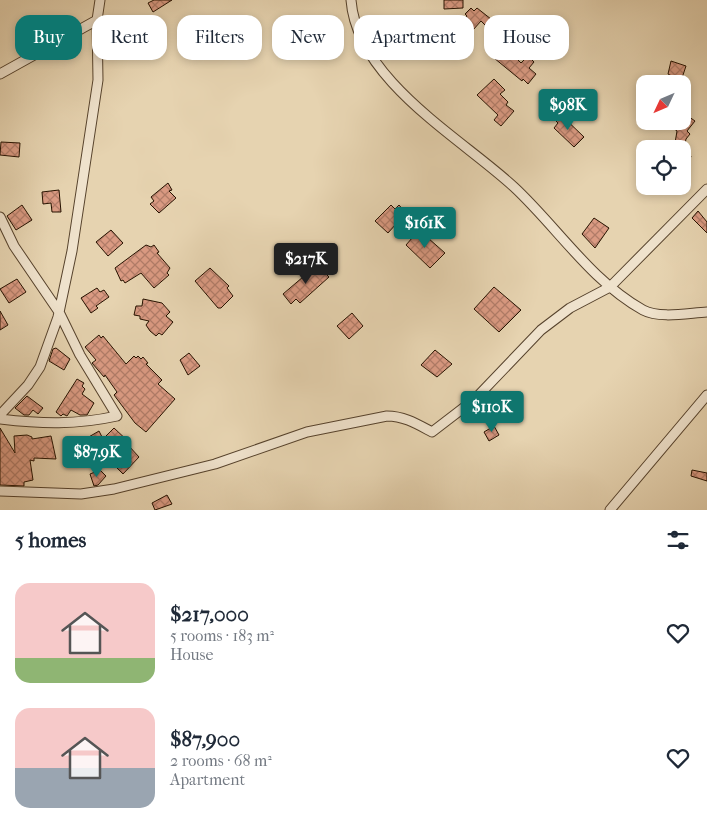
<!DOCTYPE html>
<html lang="en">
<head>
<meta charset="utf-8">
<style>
  :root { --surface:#fff; --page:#f2f2f3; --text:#1f2937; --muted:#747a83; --accent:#0f766e }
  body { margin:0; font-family:"IM FELL French Canon",serif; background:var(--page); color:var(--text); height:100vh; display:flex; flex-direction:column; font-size:19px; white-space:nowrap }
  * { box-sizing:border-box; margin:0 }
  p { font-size:16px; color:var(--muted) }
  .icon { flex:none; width:28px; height:28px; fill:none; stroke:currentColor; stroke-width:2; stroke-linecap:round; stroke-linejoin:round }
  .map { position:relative; height:510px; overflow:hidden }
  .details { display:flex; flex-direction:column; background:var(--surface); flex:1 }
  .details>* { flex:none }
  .guide { position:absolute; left:15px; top:15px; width:678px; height:45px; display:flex; gap:10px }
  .needle { width:32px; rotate:226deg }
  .fabs { position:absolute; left:636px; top:75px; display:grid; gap:10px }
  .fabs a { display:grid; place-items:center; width:55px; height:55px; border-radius:10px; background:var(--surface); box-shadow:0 2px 8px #0003; font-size:25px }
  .price { position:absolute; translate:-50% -42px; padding:0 11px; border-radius:5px; background:var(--accent); color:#fff; font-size:16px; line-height:32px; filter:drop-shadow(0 1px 2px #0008) }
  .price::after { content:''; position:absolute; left:50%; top:30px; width:15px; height:11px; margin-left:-8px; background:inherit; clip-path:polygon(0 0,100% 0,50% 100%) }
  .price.active { background:#222; color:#fff }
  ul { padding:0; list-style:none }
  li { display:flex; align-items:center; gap:15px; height:125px; padding:0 15px }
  li span { display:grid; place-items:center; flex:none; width:140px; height:100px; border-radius:15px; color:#555 }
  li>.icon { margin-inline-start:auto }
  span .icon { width:60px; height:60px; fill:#fffc; stroke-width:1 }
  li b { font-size:21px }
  h2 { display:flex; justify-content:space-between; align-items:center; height:60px; padding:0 15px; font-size:21px }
  .pill { padding:0 18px; border-radius:15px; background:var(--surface); box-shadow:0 2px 8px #0003; font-size:18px; line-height:45px }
  .pill.active { background:var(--accent); color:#fff }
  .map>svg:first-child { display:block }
</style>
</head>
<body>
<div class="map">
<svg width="707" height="510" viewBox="0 0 707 510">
  <defs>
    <pattern id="building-cross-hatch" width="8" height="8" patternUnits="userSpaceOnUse" patternTransform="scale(1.25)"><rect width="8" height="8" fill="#da9a82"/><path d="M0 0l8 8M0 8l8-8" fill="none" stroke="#b17c68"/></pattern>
  </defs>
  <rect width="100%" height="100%" fill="#e6d3b0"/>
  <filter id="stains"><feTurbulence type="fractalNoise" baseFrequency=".004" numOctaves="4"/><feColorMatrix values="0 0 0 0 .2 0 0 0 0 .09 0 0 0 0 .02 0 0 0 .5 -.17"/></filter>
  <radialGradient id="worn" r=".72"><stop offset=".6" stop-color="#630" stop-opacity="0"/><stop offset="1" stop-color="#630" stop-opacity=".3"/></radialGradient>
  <path fill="url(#building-cross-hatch)" stroke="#261200" d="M 154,0 L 172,0 L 153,12 L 148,3 Z
    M 444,0 L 463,0 L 463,8 L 444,9 Z
    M 471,8 L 474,11 L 477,8 L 515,38 L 506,48 L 521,63 L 528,56 L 534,62 L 529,68 L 536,74 L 528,84 L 523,79 L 522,81 L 494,58 L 498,53 L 490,45 L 497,37 L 481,21 L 473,30 L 464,20 L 467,16 L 465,14 Z
    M 671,61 L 686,66 L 681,81 L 668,74 Z
    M 494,79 L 505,90 L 500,94 L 508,102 L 506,105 L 514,111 L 501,126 L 494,120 L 498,115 L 477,95 Z
    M 682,112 L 695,121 L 687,131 L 690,134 L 686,139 L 684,149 L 674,149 L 677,131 L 664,121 L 682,121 Z
    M 559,113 L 584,137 L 574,147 L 554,128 L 558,123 L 554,119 Z
    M 1,142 L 20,143 L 19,157 L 0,155 Z
    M 682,154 L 691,156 L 684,179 L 682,179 Z
    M 168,183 L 172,190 L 169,191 L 176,198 L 159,213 L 150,204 L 154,201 L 151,197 Z
    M 59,190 L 61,212 L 52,212 L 51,203 L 43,204 L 42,192 Z
    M 22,205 L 32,220 L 16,230 L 7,216 Z
    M 391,205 L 395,209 L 399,205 L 406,213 L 388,233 L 375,221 Z
    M 698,211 L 707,222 L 707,233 L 692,218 Z
    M 594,218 L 609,228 L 595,248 L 582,234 Z
    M 111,230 L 123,243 L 108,256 L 96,242 Z
    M 419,230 L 445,253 L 430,268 L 406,245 Z
    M 146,245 L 151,247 L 154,245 L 159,252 L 157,253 L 170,268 L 167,273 L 169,275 L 154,288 L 141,273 L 125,283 L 123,280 L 121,281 L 115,268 Z
    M 317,265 L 329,277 L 300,303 L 296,299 L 291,304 L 283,294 Z
    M 210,268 L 229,286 L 227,288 L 233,296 L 221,308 L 218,308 L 195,281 Z
    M 17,279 L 26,292 L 9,303 L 0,289 Z
    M 494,287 L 521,310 L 499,332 L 474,309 Z
    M 97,288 L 100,292 L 104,290 L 109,297 L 96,306 L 98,308 L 91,313 L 81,298 Z
    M 143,299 L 162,303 L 170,312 L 166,316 L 173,322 L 162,335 L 159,333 L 156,336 L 150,331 L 146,325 L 149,321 L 140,319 L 140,316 L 134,315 L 136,306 L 142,306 Z
    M 0,311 L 8,325 L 0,330 Z
    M 352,313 L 363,326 L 349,339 L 337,326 Z
    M 99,335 L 101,338 L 103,336 L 126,364 L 134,356 L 136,358 L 138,356 L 141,359 L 143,357 L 148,363 L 146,364 L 162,380 L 158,384 L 175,399 L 146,432 L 135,423 L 114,395 L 117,392 L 105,375 L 104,377 L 92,363 L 96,360 L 85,347 Z
    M 56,348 L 70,359 L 64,370 L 49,361 L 53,349 Z
    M 435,350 L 452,364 L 437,377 L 421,365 Z
    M 189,353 L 200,366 L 188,375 L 180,360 Z
    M 77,379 L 84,383 L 82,386 L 85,389 L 82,394 L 94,403 L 87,415 L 80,415 L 71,410 L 67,416 L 63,414 L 61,416 L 56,412 Z
    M 27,396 L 43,408 L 38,414 L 33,410 L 29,415 L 24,415 L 15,408 Z
    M 494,426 L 499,435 L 489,441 L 484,432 Z
    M 0,428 L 15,453 L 14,436 L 27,435 L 32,437 L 32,439 L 51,436 L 56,459 L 34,458 L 34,461 L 30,460 L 33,480 L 24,482 L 24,486 L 0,485 Z
    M 114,428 L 130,443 L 128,445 L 139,457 L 123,474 L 117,468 L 121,465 L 111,455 L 108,458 L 87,438 L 99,431 L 103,439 Z
    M 73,442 L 89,458 L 77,460 Z
    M 100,470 L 106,476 L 98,485 L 94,486 L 90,474 Z
    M 692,470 L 707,473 L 707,481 L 691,476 Z
    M 167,495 L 172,504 L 155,510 L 152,503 Z"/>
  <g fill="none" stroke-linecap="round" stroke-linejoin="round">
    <g stroke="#56422c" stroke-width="11">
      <path id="minor" d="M 351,0 C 357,80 461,138 514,187 C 557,227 591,281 643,310 C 660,319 688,313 707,312
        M 0,74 L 97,20
        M 0,217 L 14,246 L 59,312 L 80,355 L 117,416 C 76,425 42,424 0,419
        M 0,415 L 28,385 L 40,367 L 58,317 L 72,251 L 98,80 L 97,20 L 100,0
        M 0,491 L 81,494 L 114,489 L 215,464 L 307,432 L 387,416 C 404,416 417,424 432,432 L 475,399 L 541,330 L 570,308 L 610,287 L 707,189
        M 610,510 L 707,395"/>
    </g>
    <use href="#minor" stroke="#efe2cc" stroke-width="9"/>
  </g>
  <rect width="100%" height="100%" filter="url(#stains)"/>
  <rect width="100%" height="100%" fill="url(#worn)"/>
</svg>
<div class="fabs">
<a><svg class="needle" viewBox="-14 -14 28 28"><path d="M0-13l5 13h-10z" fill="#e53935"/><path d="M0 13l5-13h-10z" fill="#747a83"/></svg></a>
<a><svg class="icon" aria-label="locate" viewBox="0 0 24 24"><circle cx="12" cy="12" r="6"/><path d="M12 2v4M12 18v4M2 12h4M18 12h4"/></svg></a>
</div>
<b class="price" style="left:568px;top:131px">$98K</b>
<b class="price" style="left:425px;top:249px">$161K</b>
<b class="price active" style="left:306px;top:285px">$217K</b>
<b class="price" style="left:492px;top:433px">$110K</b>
<b class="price" style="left:97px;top:478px">$87.9K</b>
<div class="guide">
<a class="pill active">Buy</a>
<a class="pill">Rent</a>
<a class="pill">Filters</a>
<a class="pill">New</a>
<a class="pill">Apartment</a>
<a class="pill">House</a>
</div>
</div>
<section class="details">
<h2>5 homes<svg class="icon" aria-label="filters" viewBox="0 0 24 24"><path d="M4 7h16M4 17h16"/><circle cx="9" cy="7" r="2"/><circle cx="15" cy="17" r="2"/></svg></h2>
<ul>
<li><span style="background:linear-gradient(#f6c9c9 75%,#8fb573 0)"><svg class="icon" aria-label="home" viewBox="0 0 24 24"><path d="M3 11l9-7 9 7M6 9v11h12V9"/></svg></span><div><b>$217,000</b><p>5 rooms · 183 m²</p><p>House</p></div><svg class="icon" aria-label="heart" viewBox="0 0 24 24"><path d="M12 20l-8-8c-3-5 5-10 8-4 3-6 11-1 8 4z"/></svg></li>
<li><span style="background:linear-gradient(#f6c9c9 60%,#9aa5b1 0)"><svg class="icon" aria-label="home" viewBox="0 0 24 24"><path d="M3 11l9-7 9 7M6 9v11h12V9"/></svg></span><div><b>$87,900</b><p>2 rooms · 68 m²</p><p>Apartment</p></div><svg class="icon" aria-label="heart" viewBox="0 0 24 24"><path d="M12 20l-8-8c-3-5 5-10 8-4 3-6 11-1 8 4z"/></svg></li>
</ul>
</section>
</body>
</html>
